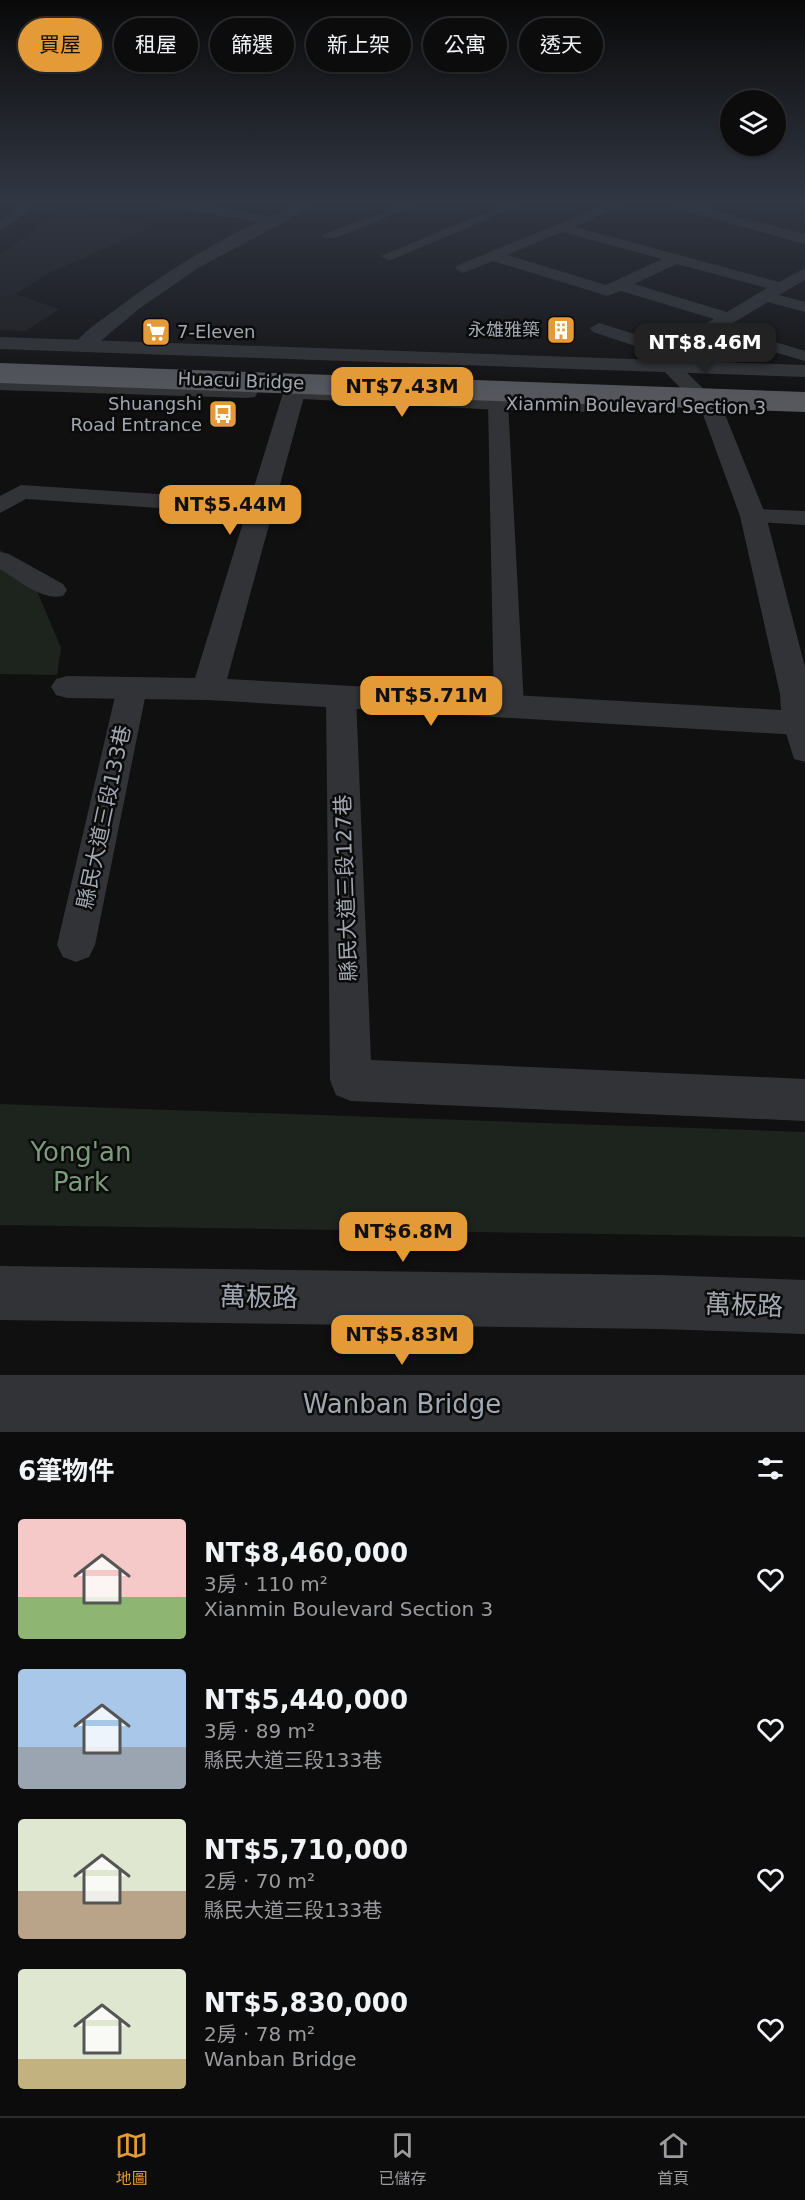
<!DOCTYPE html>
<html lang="zh-TW">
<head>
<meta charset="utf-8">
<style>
  :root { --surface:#0c0c0d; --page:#1a1a1b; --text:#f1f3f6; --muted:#9a9b9d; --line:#2c2c2e; --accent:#e49a36 }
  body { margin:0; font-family:"DejaVu Sans","Noto Sans TC",sans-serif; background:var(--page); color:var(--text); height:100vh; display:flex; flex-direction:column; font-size:22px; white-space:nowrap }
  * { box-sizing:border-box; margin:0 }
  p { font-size:20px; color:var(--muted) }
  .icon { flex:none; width:33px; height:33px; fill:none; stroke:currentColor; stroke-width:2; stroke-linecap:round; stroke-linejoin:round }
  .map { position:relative; height:1432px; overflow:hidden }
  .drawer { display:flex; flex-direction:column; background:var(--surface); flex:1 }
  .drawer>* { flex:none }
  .guide { position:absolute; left:18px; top:18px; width:770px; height:54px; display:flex; gap:12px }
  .controls { position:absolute; left:720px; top:90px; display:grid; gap:12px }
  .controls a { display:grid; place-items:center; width:66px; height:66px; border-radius:50%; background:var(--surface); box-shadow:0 2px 4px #0004,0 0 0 2px var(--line); font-size:30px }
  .price { position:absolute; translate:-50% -51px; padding:0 14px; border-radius:12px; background:var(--accent); color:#111; font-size:20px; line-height:39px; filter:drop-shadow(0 2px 3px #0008) }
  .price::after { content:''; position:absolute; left:50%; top:36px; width:18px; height:14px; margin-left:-9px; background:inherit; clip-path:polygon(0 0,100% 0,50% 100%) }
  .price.active { background:#222; color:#fff }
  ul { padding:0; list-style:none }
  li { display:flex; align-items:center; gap:18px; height:150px; padding:0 18px }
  li span { display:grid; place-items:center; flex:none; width:168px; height:120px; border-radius:6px; color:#555 }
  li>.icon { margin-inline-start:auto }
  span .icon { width:72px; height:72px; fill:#fffc; stroke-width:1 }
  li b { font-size:26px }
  h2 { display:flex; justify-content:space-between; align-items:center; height:72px; padding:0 18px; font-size:26px }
  .pill { padding:0 21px; border-radius:27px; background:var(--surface); box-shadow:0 2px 4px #0004,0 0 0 2px var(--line); font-size:21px; line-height:54px }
  .pill.active { background:var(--accent); color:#111 }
  .menu { display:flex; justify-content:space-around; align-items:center; height:84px; border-top:2px solid var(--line); background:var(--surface); font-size:16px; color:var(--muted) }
  .menu a { display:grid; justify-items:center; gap:3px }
  .menu .active { color:var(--accent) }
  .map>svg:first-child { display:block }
</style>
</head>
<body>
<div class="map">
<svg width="805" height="1432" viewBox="0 0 805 1432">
  <rect width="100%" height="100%" fill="#101011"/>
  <path fill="#1c1c1e" d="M 62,210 L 154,226 L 47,274 L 15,294 L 59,309 L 26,331 L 0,330 L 0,255 Z"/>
  <path fill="#1d241d" d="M 0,550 L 27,567 L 61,648 L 57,675 L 0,674 Z
    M 0,1104 L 805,1132 L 805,1237 L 0,1225 Z"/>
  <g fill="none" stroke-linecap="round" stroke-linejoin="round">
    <path fill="#313336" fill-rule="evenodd" d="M 149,202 L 181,202 L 269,216 L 276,220 L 269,224 L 156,206 Z
      M 410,202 L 429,202 L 334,238 L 324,238 L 322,235 Z
      M 511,202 L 529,202 L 393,259 L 388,260 L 381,256 Z
      M 613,202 L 631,202 L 575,227 L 779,282 L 805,268 L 805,280 L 779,295 L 805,302 L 805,312 L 768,302 L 726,327 L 805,351 L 805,361 L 713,334 L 673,358 L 680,368 L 678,372 L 664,372 L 653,357 L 656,353 L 593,332 L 590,328 L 599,323 L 669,345 L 714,319 L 621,291 L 607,296 L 601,294 L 493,261 L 463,273 L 455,268 L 458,265 ZM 562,232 L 662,259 L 606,285 L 507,255 ZM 677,264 L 767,288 L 727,312 L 634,284 Z
      M 702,202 L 723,202 L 693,213 L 686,209 Z
      M 498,397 L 505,399 L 508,403 L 524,706 L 519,713 L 509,716 L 499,713 L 494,706 L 488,403 L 491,399 Z
      M 21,485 L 262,501 L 270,503 L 274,508 L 270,513 L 262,515 L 26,499 L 0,513 L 0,496 Z
      M 753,509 L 805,511 L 805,525 L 745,521 L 741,516 L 745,511 Z
      M 0,552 L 9,554 L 63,584 L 67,590 L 63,596 C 42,601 18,580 0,569 Z
      M 132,678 L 142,681 L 147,688 L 95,945 L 89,957 L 76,962 L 63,957 L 57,945 L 117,688 L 122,681 Z
      M 341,687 L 351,690 L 356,697 L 371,1060 L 805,1079 L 805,1121 L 351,1101 L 336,1095 L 330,1080 L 326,697 L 331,690 Z
      M 798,712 L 805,714 L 805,762 L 794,759 L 783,723 L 787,715 Z"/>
    <path fill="#313336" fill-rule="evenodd" d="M 302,202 L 321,202 L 198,268 L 140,308 L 90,350 L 76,350 L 73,346 C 83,332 101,320 115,310 C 172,266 235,230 302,202 Z
      M 660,202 L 683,202 L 805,234 L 805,244 L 662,205 Z
      M 671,362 L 678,364 L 722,407 L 766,516 L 805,667 L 805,733 L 798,735 L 208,700 L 67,698 L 56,695 L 51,687 L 56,679 L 67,676 L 195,678 L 283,393 L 286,388 L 302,388 L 305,393 L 227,679 L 781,710 L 780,694 L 740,516 L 701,409 L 661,368 L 664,364 Z"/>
    <path fill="#313336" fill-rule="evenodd" d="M 26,202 L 43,202 L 0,231 L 0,219 Z
      M 0,337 L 805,365 L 805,377 L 0,349 Z
      M 0,378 L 247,386 L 255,387 L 258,392 L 255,397 L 247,398 L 0,390 Z
      M 311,388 L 498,396 L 643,399 L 651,401 L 654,406 L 651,411 L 643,413 L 498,410 L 303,399 L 300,394 L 303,389 Z
      M 0,1266 L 660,1275 L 805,1280 L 805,1334 L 660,1329 L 0,1320 Z
      M 0,1375 L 805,1375 L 805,1432 L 0,1432 Z"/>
    <path stroke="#56585e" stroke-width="20" d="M 0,373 L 805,402"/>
  </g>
  <linearGradient id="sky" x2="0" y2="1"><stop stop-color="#090909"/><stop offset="0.5" stop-color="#313743"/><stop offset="1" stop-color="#313743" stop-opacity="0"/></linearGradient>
  <rect width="805" height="402" fill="url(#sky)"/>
  <defs>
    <g id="building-square" transform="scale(1.5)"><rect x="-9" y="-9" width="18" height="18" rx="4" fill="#e49a36" stroke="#0b0b0c"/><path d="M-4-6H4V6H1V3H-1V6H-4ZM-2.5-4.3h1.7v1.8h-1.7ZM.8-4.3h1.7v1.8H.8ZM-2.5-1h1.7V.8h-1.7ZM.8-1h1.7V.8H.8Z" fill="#fff"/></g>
    <g id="supermarket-square" transform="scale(1.5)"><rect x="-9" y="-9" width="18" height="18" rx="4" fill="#e49a36" stroke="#0b0b0c"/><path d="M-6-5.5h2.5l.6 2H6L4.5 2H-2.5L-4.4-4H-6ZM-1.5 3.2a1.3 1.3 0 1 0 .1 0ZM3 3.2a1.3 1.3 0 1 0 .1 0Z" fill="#fff"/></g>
    <g id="bus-square" transform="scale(1.5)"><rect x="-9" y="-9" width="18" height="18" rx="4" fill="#e49a36" stroke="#0b0b0c"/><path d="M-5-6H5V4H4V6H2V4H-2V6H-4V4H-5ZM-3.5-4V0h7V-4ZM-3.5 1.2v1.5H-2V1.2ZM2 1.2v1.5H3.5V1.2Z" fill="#fff"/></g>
  </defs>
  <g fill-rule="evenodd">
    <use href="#building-square" x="561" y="330"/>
    <use href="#supermarket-square" x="156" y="332"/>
    <use href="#bus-square" x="223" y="414"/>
  </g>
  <g text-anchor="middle" stroke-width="5" stroke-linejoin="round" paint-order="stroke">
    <g font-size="18" fill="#a2a8b1" stroke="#0b0b0c" text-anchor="end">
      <text x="540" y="336">永雄雅築</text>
      <text x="177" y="338" text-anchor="start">7-Eleven</text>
      <text x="202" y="410">Shuangshi<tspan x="202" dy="21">Road Entrance</tspan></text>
    </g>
    <g font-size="18" fill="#a2a8b1" stroke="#0b0b0c">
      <text transform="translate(241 381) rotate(2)" y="6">Huacui Bridge</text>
      <text transform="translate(636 406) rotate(1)" y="6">Xianmin Boulevard Section 3</text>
    </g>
    <g font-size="21" fill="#a2a8b1" stroke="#0b0b0c">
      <text transform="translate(104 817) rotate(-78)" y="7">縣民大道三段133巷</text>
      <text transform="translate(346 888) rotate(-92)" y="7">縣民大道三段127巷</text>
    </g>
    <g font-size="26" fill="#7b9b7a" stroke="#0b0b0c">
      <text x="81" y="1161">Yong'an<tspan x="81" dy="30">Park</tspan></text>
    </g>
    <g font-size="26" fill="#a2a8b1" stroke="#0b0b0c">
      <text transform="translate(259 1297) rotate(1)" y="9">萬板路</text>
      <text transform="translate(744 1305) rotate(2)" y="9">萬板路</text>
      <text x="402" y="1413">Wanban Bridge</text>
    </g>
  </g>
</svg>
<div class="controls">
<a><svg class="icon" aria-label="layers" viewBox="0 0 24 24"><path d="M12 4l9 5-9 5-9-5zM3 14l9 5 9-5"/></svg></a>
</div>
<b class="price active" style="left:705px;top:374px">NT$8.46M</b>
<b class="price" style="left:402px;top:418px">NT$7.43M</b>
<b class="price" style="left:230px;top:536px">NT$5.44M</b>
<b class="price" style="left:431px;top:727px">NT$5.71M</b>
<b class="price" style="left:403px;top:1263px">NT$6.8M</b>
<b class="price" style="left:402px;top:1366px">NT$5.83M</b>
<div class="guide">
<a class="pill active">買屋</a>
<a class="pill">租屋</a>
<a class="pill">篩選</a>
<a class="pill">新上架</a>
<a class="pill">公寓</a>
<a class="pill">透天</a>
</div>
</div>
<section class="drawer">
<h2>6筆物件<svg class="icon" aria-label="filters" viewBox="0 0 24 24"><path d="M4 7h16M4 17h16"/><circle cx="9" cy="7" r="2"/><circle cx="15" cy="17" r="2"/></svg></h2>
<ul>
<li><span style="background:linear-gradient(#f6c9c9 65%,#8fb573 0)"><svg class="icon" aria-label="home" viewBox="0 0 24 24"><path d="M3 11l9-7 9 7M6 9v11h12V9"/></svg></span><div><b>NT$8,460,000</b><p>3房 · 110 m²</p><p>Xianmin Boulevard Section 3</p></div><svg class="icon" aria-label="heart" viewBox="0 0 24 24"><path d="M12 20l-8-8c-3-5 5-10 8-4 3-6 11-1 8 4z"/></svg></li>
<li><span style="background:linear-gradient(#a9c7e8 65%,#9aa5b1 0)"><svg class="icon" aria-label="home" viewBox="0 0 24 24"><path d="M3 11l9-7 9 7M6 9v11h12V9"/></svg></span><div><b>NT$5,440,000</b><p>3房 · 89 m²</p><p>縣民大道三段133巷</p></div><svg class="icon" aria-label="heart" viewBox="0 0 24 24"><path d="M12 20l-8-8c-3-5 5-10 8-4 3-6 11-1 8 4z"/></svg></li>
<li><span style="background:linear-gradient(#dfe7d0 60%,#b9a48a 0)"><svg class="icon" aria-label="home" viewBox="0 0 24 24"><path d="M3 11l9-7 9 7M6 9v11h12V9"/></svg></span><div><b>NT$5,710,000</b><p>2房 · 70 m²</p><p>縣民大道三段133巷</p></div><svg class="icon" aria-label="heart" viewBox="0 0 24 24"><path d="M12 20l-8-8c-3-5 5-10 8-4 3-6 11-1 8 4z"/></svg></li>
<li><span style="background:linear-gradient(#dfe7d0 75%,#c2b280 0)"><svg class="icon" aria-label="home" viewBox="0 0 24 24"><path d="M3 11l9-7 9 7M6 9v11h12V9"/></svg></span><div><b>NT$5,830,000</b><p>2房 · 78 m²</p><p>Wanban Bridge</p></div><svg class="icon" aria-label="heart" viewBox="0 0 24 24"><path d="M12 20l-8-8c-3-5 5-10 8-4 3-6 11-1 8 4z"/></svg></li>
</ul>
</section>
<nav class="menu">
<a class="active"><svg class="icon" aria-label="map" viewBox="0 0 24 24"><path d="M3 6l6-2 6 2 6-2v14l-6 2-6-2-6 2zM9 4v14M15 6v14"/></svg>地圖</a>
<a><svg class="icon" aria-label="saved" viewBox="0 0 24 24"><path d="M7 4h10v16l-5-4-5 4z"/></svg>已儲存</a>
<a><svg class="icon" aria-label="home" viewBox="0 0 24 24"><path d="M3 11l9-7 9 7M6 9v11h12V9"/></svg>首頁</a>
</nav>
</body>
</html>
